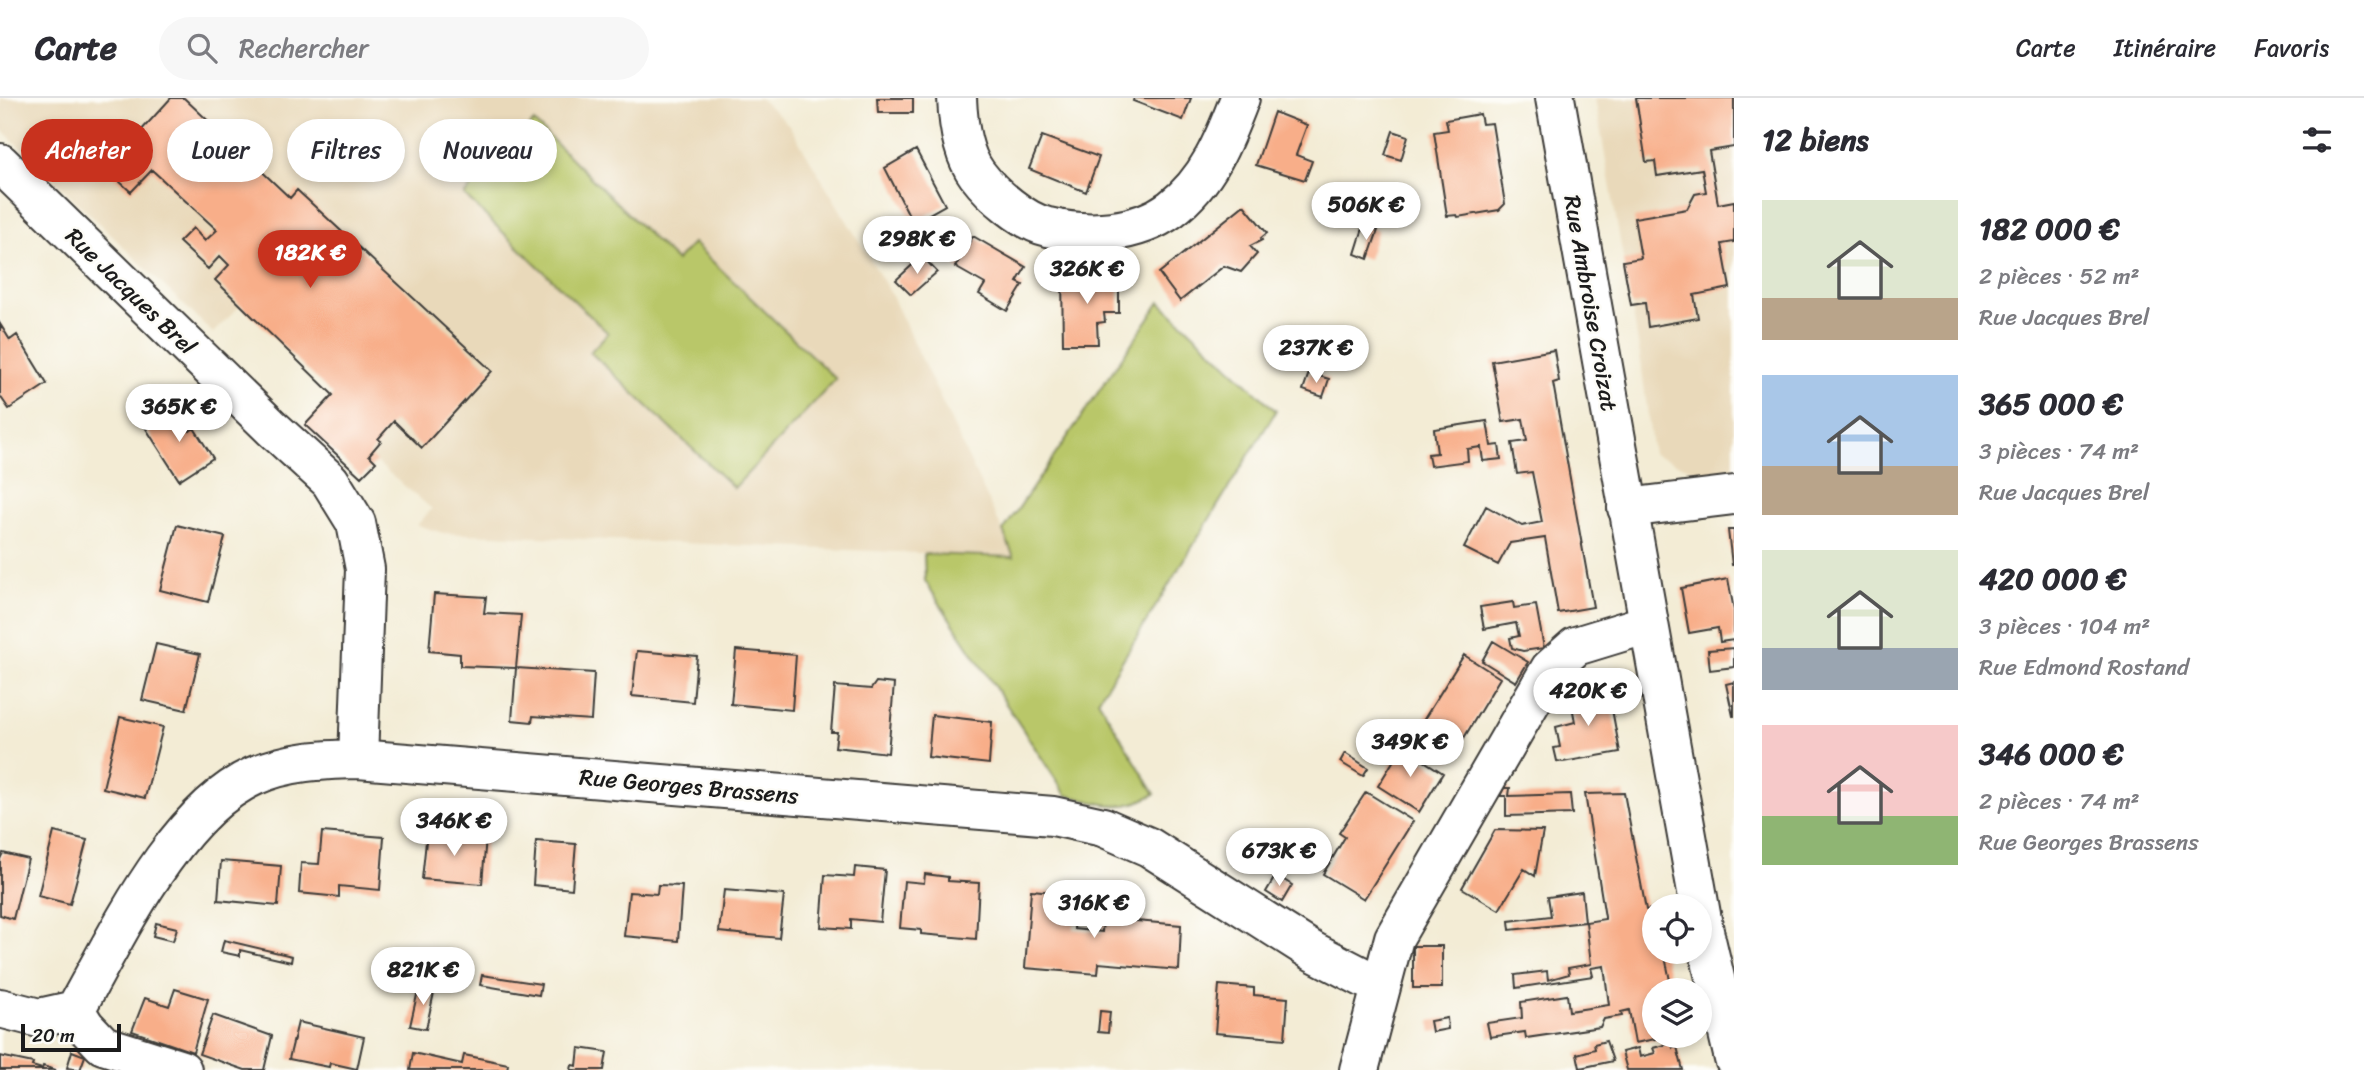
<!DOCTYPE html>
<html lang="fr">
<head>
<meta charset="utf-8">
<style>
  :root { --surface:#fff; --page:#f7f7f7; --text:#2b2b33; --muted:#7c7c81; --line:#e1e1e2; --accent:#c8321e }
  body { margin:0; font-family:Sriracha,sans-serif; background:var(--page); color:var(--text); height:100vh; display:flex; flex-direction:column; font-size:26px; white-space:nowrap }
  * { box-sizing:border-box; margin:0 }
  p { font-size:23px; color:var(--muted) }
  .icon { flex:none; width:38px; height:38px; fill:none; stroke:currentColor; stroke-width:2; stroke-linecap:round; stroke-linejoin:round }
  .map { position:relative; flex:1; overflow:hidden }
  .sheet { display:flex; flex-direction:column; background:var(--surface); width:630px }
  .sheet>* { flex:none }
  .top-card { position:absolute; left:21px; top:21px; width:665px; height:63px; display:flex; gap:14px }
  .fabs { position:absolute; left:1642px; top:796px; display:grid; gap:14px }
  .fabs a { display:grid; place-items:center; width:70px; height:70px; border-radius:50%; background:var(--surface); box-shadow:0 4px 10px #0003; font-size:35px }
  .scale { position:absolute; left:21px; bottom:18px; width:100px; box-sizing:border-box; padding-left:7px; border:4px solid #1c1c1c; border-top:0; font-size:19px; line-height:24px; white-space:nowrap; color:#1c1c1c; -webkit-text-stroke:5px #fdfcf7; paint-order:stroke }
  .price { position:absolute; translate:-50% -60px; padding:0 16px; border-radius:24px; background:#fff; color:#222; font-size:23px; line-height:46px; filter:drop-shadow(0 2px 4px #0008) }
  .price::after { content:''; position:absolute; left:50%; top:42px; width:21px; height:16px; margin-left:-10px; background:inherit; clip-path:polygon(0 0,100% 0,50% 100%) }
  .price.on { background:var(--accent); color:#fff }
  ul { padding:0; list-style:none }
  li { display:flex; align-items:center; gap:21px; height:175px; padding:0 28px }
  li span { display:grid; place-items:center; flex:none; width:196px; height:140px; border-radius:0px; color:#555 }
  li>.icon { margin-inline-start:auto }
  span .icon { width:84px; height:84px; fill:#fffc; stroke-width:1 }
  li b { font-size:30px }
  h2 { display:flex; justify-content:space-between; align-items:center; height:84px; padding:0 28px; font-size:30px }
  .chip { padding:0 24px; border-radius:32px; background:var(--surface); box-shadow:0 4px 10px #0003; font-size:24px; line-height:63px }
  .chip.on { background:var(--accent); color:#fff }
  header { display:flex; align-items:center; gap:42px; box-sizing:border-box; height:98px; padding:0 35px; background:var(--surface); border-bottom:2px solid var(--line) }
  header strong { font-size:33px }
  nav { display:flex; gap:38px; margin-inline-start:auto; font-size:24px }
  .search { width:490px; height:63px; background:var(--page); display:flex; align-items:center; gap:18px; box-sizing:border-box; padding:0 24px; border-radius:38px; color:var(--muted); font-size:26px }
  main { display:flex; flex:1; min-height:0 }
  .map>svg:first-child { display:block }
</style>
</head>
<body>
<header>
<strong>Carte</strong>
<div class="search"><svg class="icon" aria-label="search" viewBox="0 0 24 24"><circle cx="10" cy="10" r="6"/><path d="M15 15l6 6"/></svg>Rechercher</div>
<nav><a>Carte</a><a>Itinéraire</a><a>Favoris</a></nav>
</header>
<main>
<div class="map">
<svg width="1734" height="972" viewBox="0 0 1734 972">
  <rect width="100%" height="100%" fill="#fdfcf7"/>
  <filter id="ink" filterUnits="userSpaceOnUse"><feTurbulence type="fractalNoise" baseFrequency=".0143" numOctaves="2"/><feDisplacementMap in="SourceGraphic" scale="14" xChannelSelector="R" yChannelSelector="G"/><feConvolveMatrix kernelMatrix="1 2 1 2 8 2 1 2 1" color-interpolation-filters="sRGB"/></filter>
  <filter id="wash" filterUnits="userSpaceOnUse"><feTurbulence type="fractalNoise" baseFrequency=".00686" numOctaves="4" result="noise"/><feDisplacementMap in="SourceGraphic" scale="28" xChannelSelector="R" yChannelSelector="G"/><feGaussianBlur stdDeviation="1.57" result="paint"/><feColorMatrix in="noise" values="0 0 0 0 0 0 0 0 0 0 0 0 0 0 0 0 0 1.4 0 .05"/><feComposite in="paint" operator="in"/></filter>
  <g filter="url(#wash)">
    <rect width="100%" height="100%" fill="#f3ecd5"/>
    <path fill="#e9d9ba" d="M 0,0 L 760,0 L 789,27 L 891,196 L 1015,459 L 443,435 L 417,427 L 432,411 L 376,364 L 361,379 L 305,327 L 333,297 L 241,207 L 213,235 L 0,30 Z
      M 1595,0 L 1734,0 L 1734,374 L 1703,376 L 1653,356 L 1640,256 Z"/>
    <path fill="#b9c769" stroke="#6a7242" stroke-width="2" d="M 534,24 L 676,163 L 693,145 L 836,281 L 734,390 L 590,254 L 608,235 L 464,97 Z
      M 1160,204 L 1276,313 L 1098,602 L 1155,696 C 1118,716 1105,706 1066,697 L 925,483 L 924,456 L 1014,459 L 1003,433 Z"/>
    <g id="blocks">
      <path fill="#f8ae89" d="M 171,0 L 184,0 L 290,100 L 297,92 L 492,273 L 422,350 L 394,323 L 378,341 L 381,343 L 369,357 L 376,364 L 361,379 L 305,327 L 333,297 L 215,182 L 229,167 L 220,158 L 208,171 L 179,144 L 193,130 L 205,143 L 217,132 L 152,72 L 131,94 L 106,71 Z
        M 877,0 L 913,0 L 913,15 L 878,15 Z
        M 1134,0 L 1191,0 L 1183,22 L 1133,3 Z
        M 1636,0 L 1734,0 L 1734,49 L 1709,53 L 1718,106 L 1734,103 L 1734,144 L 1722,146 L 1730,190 L 1694,197 L 1698,220 L 1648,229 L 1645,205 L 1631,207 L 1623,163 L 1641,160 L 1634,120 L 1687,111 L 1695,96 L 1706,94 L 1702,71 L 1657,78 L 1655,63 L 1646,64 Z
        M 1274,14 L 1307,27 L 1296,57 L 1312,63 L 1305,82 L 1256,67 Z
        M 1480,16 L 1482,26 L 1492,25 L 1505,106 L 1499,112 L 1458,119 L 1457,117 L 1447,118 L 1434,34 L 1448,32 L 1446,22 Z
        M 1393,33 L 1408,38 L 1401,62 L 1385,57 Z
        M 1042,38 L 1099,59 L 1086,94 L 1029,71 Z
        M 916,52 L 945,107 L 913,125 L 885,70 Z
        M 1244,107 L 1267,135 L 1261,140 L 1262,142 L 1250,148 L 1257,156 L 1241,174 L 1224,168 L 1180,203 L 1159,175 Z
        M 1364,127 L 1378,132 L 1368,161 L 1355,156 Z
        M 973,138 L 1026,169 L 1017,184 L 1023,187 L 1007,213 L 979,196 L 985,186 L 955,169 Z
        M 922,158 L 937,174 L 911,197 L 896,182 Z
        M 1062,178 L 1119,178 L 1119,215 L 1104,215 L 1105,224 L 1097,225 L 1098,246 L 1063,246 Z
        M 0,226 L 10,242 L 17,237 L 47,286 L 9,311 L 0,298 Z
        M 1554,252 L 1559,283 L 1553,285 L 1593,509 L 1558,515 L 1545,440 L 1510,445 L 1498,467 L 1464,450 L 1486,408 L 1522,428 L 1542,424 L 1532,374 L 1517,376 L 1512,345 L 1527,343 L 1523,321 L 1503,324 L 1492,263 Z
        M 1309,275 L 1329,281 L 1323,299 L 1303,292 Z
        M 175,310 L 190,333 L 194,330 L 213,360 L 179,382 L 145,329 Z
        M 1487,323 L 1491,348 L 1499,347 L 1501,361 L 1483,363 L 1481,349 L 1467,351 L 1468,363 L 1430,368 L 1428,356 L 1437,355 L 1434,331 Z
        M 177,427 L 225,439 L 208,504 L 160,492 Z
        M 1728,432 L 1734,432 L 1734,467 L 1732,467 Z
        M 1728,481 L 1734,512 L 1734,542 L 1720,544 L 1718,530 L 1689,535 L 1681,490 Z
        M 434,496 L 486,499 L 484,515 L 521,517 L 516,570 L 460,568 L 460,556 L 429,553 Z
        M 1513,504 L 1514,510 L 1536,507 L 1544,550 L 1523,553 L 1512,550 L 1510,540 L 1519,538 L 1516,525 L 1484,531 L 1480,509 Z
        M 1493,543 L 1528,564 L 1516,584 L 1482,563 Z
        M 156,546 L 200,556 L 186,612 L 142,602 Z
        M 1734,550 L 1734,569 L 1710,572 L 1708,552 Z
        M 736,552 L 796,557 L 792,612 L 731,606 Z
        M 637,553 L 697,558 L 693,604 L 632,598 Z
        M 1464,557 L 1500,580 L 1450,663 L 1413,639 Z
        M 516,570 L 594,575 L 591,622 L 533,618 L 532,624 L 512,622 Z
        M 876,584 L 894,586 L 888,655 L 835,649 L 837,634 L 831,634 L 835,588 L 871,591 Z
        M 1734,584 L 1734,618 L 1733,618 L 1726,586 Z
        M 1608,590 L 1620,654 L 1563,664 L 1557,663 L 1554,650 L 1560,649 L 1556,629 L 1575,624 L 1570,597 Z
        M 932,617 L 992,624 L 989,666 L 928,659 Z
        M 120,619 L 163,629 L 145,700 L 103,690 Z
        M 1402,649 L 1443,675 L 1419,714 L 1378,688 Z
        M 1345,655 L 1368,670 L 1363,678 L 1340,664 Z
        M 1504,690 L 1510,690 L 1509,698 L 1570,696 L 1572,716 L 1506,718 L 1506,698 L 1500,698 Z
        M 1366,694 L 1413,723 L 1364,801 L 1323,776 L 1345,739 L 1339,735 Z
        M 1624,695 L 1646,812 L 1654,811 L 1654,854 L 1664,854 L 1672,892 L 1654,892 L 1654,938 L 1665,939 L 1635,945 L 1629,912 L 1621,914 L 1622,918 L 1604,921 L 1600,929 L 1526,940 L 1525,934 L 1490,939 L 1487,925 L 1522,920 L 1521,904 L 1567,897 L 1569,913 L 1609,907 L 1604,868 L 1591,870 L 1593,878 L 1516,890 L 1515,877 L 1547,873 L 1548,882 L 1569,876 L 1568,870 L 1591,866 L 1586,824 L 1605,821 L 1605,819 L 1585,696 Z
        M 1495,732 L 1543,733 L 1535,778 L 1524,771 L 1499,812 L 1462,790 Z
        M 54,734 L 87,742 L 70,806 L 38,798 Z
        M 322,734 L 384,739 L 380,792 L 339,788 L 339,799 L 299,795 L 301,765 L 319,766 Z
        M 427,734 L 486,739 L 482,786 L 422,781 Z
        M 536,743 L 576,746 L 572,791 L 533,787 Z
        M 3,755 L 28,761 L 13,821 L 0,817 L 0,761 Z
        M 221,763 L 281,768 L 278,808 L 218,802 Z
        M 855,769 L 885,772 L 880,824 L 851,821 L 851,831 L 821,829 L 825,777 L 854,779 Z
        M 925,776 L 948,779 L 948,783 L 979,785 L 976,841 L 921,836 L 921,832 L 900,830 L 904,783 L 924,785 Z
        M 1276,777 L 1292,787 L 1282,804 L 1266,794 Z
        M 658,787 L 682,788 L 678,843 L 624,838 L 629,794 L 657,796 Z
        M 724,792 L 784,797 L 779,840 L 719,834 Z
        M 1031,792 L 1076,796 L 1074,831 L 1102,834 L 1103,820 L 1181,827 L 1179,872 L 1099,865 L 1098,876 L 1025,870 Z
        M 1582,794 L 1585,824 L 1510,832 L 1509,823 L 1551,818 L 1548,799 Z
        M 156,825 L 177,830 L 173,843 L 153,838 Z
        M 224,842 L 292,858 L 291,864 L 240,852 L 240,858 L 221,854 Z
        M 1413,848 L 1442,848 L 1442,890 L 1413,890 Z
        M 482,877 L 541,886 L 539,897 L 480,887 Z
        M 1219,887 L 1254,890 L 1254,897 L 1288,900 L 1285,941 L 1215,935 Z
        M 419,888 L 435,890 L 426,931 L 410,928 Z
        M 175,891 L 208,901 L 193,954 L 132,933 L 145,900 L 169,908 Z
        M 1100,913 L 1110,914 L 1108,935 L 1098,934 Z
        M 213,917 L 272,938 L 264,972 L 245,972 L 199,956 Z
        M 1447,920 L 1448,931 L 1432,934 L 1430,923 Z
        M 298,924 L 364,939 L 357,971 L 330,965 L 329,969 L 289,961 Z
        M 1606,943 L 1613,963 L 1580,970 L 1577,956 L 1595,951 L 1594,946 Z
        M 1672,945 L 1673,950 L 1677,949 L 1683,972 L 1627,972 L 1622,954 L 1638,950 L 1640,959 L 1655,955 L 1653,950 Z
        M 579,950 L 607,954 L 604,972 L 571,972 L 572,967 L 577,968 Z
        M 72,953 L 85,958 L 80,972 L 67,970 Z
        M 413,955 L 462,966 L 464,957 L 508,966 L 507,972 L 410,972 Z
        M 0,958 L 33,965 L 32,968 L 42,971 L 43,968 L 56,972 L 0,972 Z"/>
    </g>
  </g>
  <g filter="url(#ink)">
    <use href="#blocks" fill-opacity="0" stroke="#3c3b38" stroke-width="2"/>
    <g fill="none" stroke-linecap="round" stroke-linejoin="round">
      <g stroke="#3c3b38" stroke-width="42">
        <path id="minor" d="M 957,0 C 958,24 962,56 977,76 C 992,96 1024,124 1048,129 C 1089,139 1137,136 1171,111 C 1208,83 1224,42 1240,0
          M 0,65 L 272,330 L 330,383 L 356,425 L 365,471 L 358,661
          M 1627,410 L 1734,397
          M 0,910 L 39,920 L 75,912
          M 75,912 C 117,838 174,714 254,678 C 288,663 321,662 358,661 L 1053,718 L 1103,729 L 1149,749 L 1314,854 L 1380,888
          M 75,912 L 85,928 L 103,947 L 182,972
          M 1359,972 L 1394,840 L 1550,571 L 1576,548 L 1648,526"/>
      </g>
      <g stroke="#3c3b38" stroke-width="42">
        <path id="primary" d="M 1555,0 L 1704,833 L 1734,961"/>
      </g>
      <use href="#minor" stroke="#fff" stroke-width="38"/>
      <use href="#primary" stroke="#fff" stroke-width="38"/>
    </g>
  </g>
  <g text-anchor="middle" stroke-width="5" stroke-linejoin="round" paint-order="stroke">
    <g font-size="23" fill="#1c1c1c" stroke="#fdfcf7">
      <text transform="translate(131 193) rotate(44)" y="8">Rue Jacques Brel</text>
      <text transform="translate(1591 205) rotate(80)" y="8">Rue Ambroise Croizat</text>
      <text transform="translate(689 688) rotate(5)" y="8">Rue Georges Brassens</text>
    </g>
  </g>
</svg>
<div class="fabs">
<a><svg class="icon" aria-label="locate" viewBox="0 0 24 24"><circle cx="12" cy="12" r="6"/><path d="M12 2v4M12 18v4M2 12h4M18 12h4"/></svg></a>
<a><svg class="icon" aria-label="layers" viewBox="0 0 24 24"><path d="M12 4l9 5-9 5-9-5zM3 14l9 5 9-5"/></svg></a>
</div>
<div class="scale">20 m</div>
<b class="price" style="left:1366px;top:144px">506K €</b>
<b class="price" style="left:917px;top:178px">298K €</b>
<b class="price on" style="left:310px;top:192px">182K €</b>
<b class="price" style="left:1087px;top:208px">326K €</b>
<b class="price" style="left:1316px;top:287px">237K €</b>
<b class="price" style="left:179px;top:346px">365K €</b>
<b class="price" style="left:1588px;top:630px">420K €</b>
<b class="price" style="left:1410px;top:681px">349K €</b>
<b class="price" style="left:454px;top:760px">346K €</b>
<b class="price" style="left:1279px;top:790px">673K €</b>
<b class="price" style="left:1094px;top:842px">316K €</b>
<b class="price" style="left:423px;top:909px">821K €</b>
<div class="top-card">
<a class="chip on">Acheter</a>
<a class="chip">Louer</a>
<a class="chip">Filtres</a>
<a class="chip">Nouveau</a>
</div>
</div>
<section class="sheet">
<h2>12 biens<svg class="icon" aria-label="filters" viewBox="0 0 24 24"><path d="M4 7h16M4 17h16"/><circle cx="9" cy="7" r="2"/><circle cx="15" cy="17" r="2"/></svg></h2>
<ul>
<li><span style="background:linear-gradient(#dfe7d0 70%,#b9a48a 0)"><svg class="icon" aria-label="home" viewBox="0 0 24 24"><path d="M3 11l9-7 9 7M6 9v11h12V9"/></svg></span><div><b>182 000 €</b><p>2 pièces · 52 m²</p><p>Rue Jacques Brel</p></div></li>
<li><span style="background:linear-gradient(#a9c7e8 65%,#b9a48a 0)"><svg class="icon" aria-label="home" viewBox="0 0 24 24"><path d="M3 11l9-7 9 7M6 9v11h12V9"/></svg></span><div><b>365 000 €</b><p>3 pièces · 74 m²</p><p>Rue Jacques Brel</p></div></li>
<li><span style="background:linear-gradient(#dfe7d0 70%,#9aa5b1 0)"><svg class="icon" aria-label="home" viewBox="0 0 24 24"><path d="M3 11l9-7 9 7M6 9v11h12V9"/></svg></span><div><b>420 000 €</b><p>3 pièces · 104 m²</p><p>Rue Edmond Rostand</p></div></li>
<li><span style="background:linear-gradient(#f6c9c9 65%,#8fb573 0)"><svg class="icon" aria-label="home" viewBox="0 0 24 24"><path d="M3 11l9-7 9 7M6 9v11h12V9"/></svg></span><div><b>346 000 €</b><p>2 pièces · 74 m²</p><p>Rue Georges Brassens</p></div></li>
</ul>
</section>
</main>
</body>
</html>
